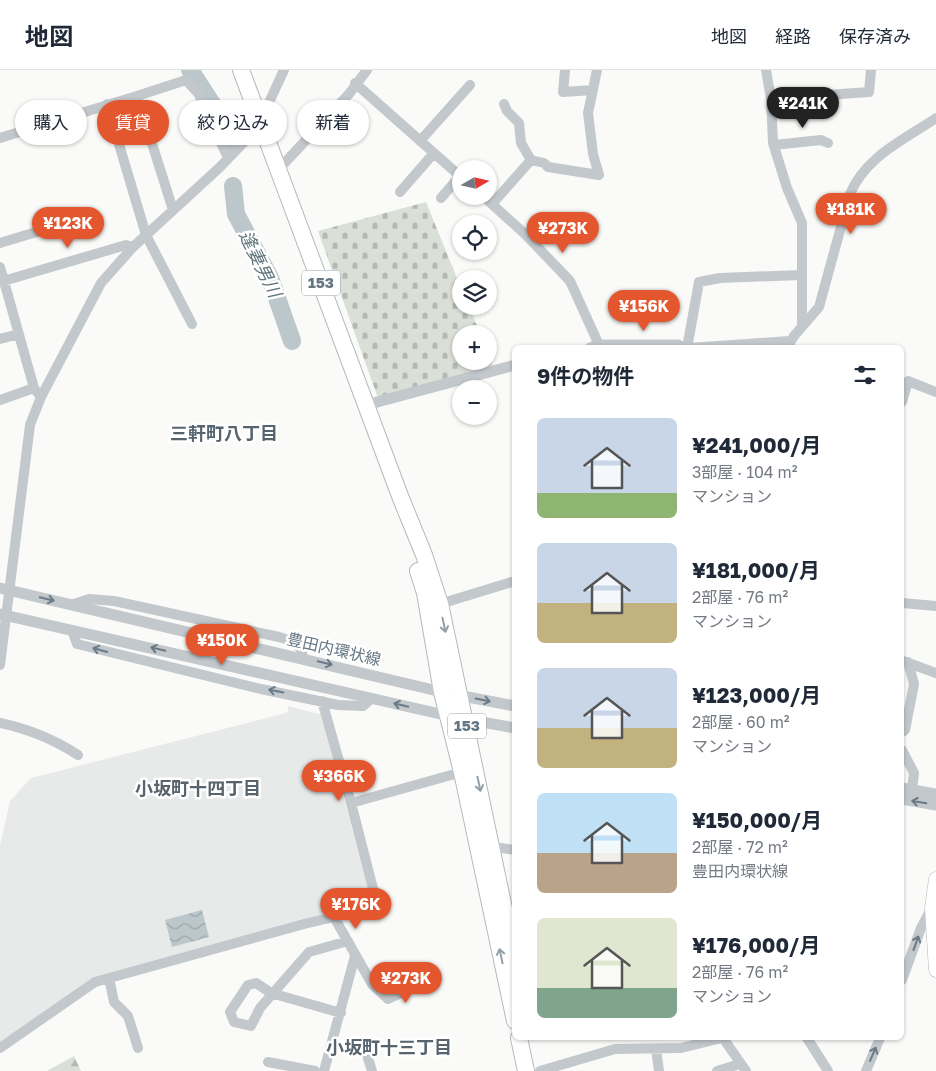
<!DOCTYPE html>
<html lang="ja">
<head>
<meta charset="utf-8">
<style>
  :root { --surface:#fff; --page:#f2f2f3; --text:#1f2937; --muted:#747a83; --line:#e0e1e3; --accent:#e4572e }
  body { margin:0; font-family:"Golos Text","Noto Sans JP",sans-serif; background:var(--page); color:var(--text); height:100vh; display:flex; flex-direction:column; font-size:19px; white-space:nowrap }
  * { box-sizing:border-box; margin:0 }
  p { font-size:16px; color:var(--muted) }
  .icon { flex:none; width:28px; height:28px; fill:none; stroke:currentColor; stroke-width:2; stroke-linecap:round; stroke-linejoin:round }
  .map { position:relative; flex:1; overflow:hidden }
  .details { position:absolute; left:512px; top:275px; width:392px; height:695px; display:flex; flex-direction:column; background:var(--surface); border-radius:8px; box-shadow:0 1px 4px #0004 }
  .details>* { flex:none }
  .banner { position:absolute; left:15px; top:30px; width:422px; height:45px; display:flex; gap:10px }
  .needle { width:32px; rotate:81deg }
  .fabs { position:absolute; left:452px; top:90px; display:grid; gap:10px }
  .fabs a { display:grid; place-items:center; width:45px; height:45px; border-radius:50%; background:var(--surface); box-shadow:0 1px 4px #0004; font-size:25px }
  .price { position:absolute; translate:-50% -42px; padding:0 11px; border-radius:18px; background:var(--accent); color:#fff; font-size:16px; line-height:32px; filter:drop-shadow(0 1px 2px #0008) }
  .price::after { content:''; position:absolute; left:50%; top:30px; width:15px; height:11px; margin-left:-8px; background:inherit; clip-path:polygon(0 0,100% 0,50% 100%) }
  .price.active { background:#222; color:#fff }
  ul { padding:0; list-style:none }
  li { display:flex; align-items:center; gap:15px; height:125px; padding:0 25px }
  li span { display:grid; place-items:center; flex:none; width:140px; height:100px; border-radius:8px; color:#555 }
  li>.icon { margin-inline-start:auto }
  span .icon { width:60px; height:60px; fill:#fffc; stroke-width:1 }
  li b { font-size:21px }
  h2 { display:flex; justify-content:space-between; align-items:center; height:60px; padding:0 25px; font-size:21px }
  .pill { padding:0 18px; border-radius:22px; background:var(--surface); box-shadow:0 1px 4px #0004; font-size:18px; line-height:45px }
  .pill.active { background:var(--accent); color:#fff }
  header { display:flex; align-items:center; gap:30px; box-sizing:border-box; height:70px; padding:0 25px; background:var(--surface); border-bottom:1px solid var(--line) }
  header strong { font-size:24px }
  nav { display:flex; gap:28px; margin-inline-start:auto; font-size:18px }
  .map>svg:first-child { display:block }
</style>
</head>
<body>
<header>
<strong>地図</strong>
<nav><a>地図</a><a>経路</a><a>保存済み</a></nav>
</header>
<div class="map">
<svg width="936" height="1001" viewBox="0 0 936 1001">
  <defs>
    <pattern id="forest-firs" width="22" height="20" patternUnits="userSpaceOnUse" patternTransform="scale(1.25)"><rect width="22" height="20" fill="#dadfd7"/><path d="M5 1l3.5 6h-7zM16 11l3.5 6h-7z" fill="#b4b9b4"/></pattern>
    <pattern id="cemetery-stones" width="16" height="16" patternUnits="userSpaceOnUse" patternTransform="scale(1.25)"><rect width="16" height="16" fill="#dadfd7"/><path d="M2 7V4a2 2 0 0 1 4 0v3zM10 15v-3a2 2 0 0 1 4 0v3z" fill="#b4b9b4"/></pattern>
    <pattern id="water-waves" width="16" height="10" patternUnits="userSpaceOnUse" patternTransform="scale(1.25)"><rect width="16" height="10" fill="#bbc7cb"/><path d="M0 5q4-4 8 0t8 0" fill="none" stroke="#9ca6aa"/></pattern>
  </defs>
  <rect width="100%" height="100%" fill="#fafaf8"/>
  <path fill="#e8e9e9" d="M 288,636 L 322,645 L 371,830 L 368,836 L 101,907 L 0,972 L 0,775 L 10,731 L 31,708 L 282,644 L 288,642 Z"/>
  <path fill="url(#forest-firs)" d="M 74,986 L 81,1001 L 47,1001 Z"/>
  <path fill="url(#cemetery-stones)" d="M 426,132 L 461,218 L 461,236 L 469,236 L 477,256 L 486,264 L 461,264 L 461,291 L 489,291 L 489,267 L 492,295 L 378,328 L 318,161 Z"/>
  <path fill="url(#water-waves)" d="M 202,840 L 209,867 L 172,877 L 165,850 Z"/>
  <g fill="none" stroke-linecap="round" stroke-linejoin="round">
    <path stroke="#bbc7cb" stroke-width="18" d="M 190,0 L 218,43 L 227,73
      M 233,116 L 236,144 L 270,208 L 292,271"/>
    <g stroke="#b3babf" stroke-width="15">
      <path id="secondary" d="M 936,809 L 932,838 L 936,900"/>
    </g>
    <g stroke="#b4b9bd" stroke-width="18">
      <path id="trunk" d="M 241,0 L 400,426 L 424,485 L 440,534 L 515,891
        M 418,501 L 425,523 L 442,622 L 462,702 L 515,951
        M 519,968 L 526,1001"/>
    </g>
    <path stroke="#c3c8cc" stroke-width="10" d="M 565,0 L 563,22 L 593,20
      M 766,0 L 771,29 L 773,73 L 787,118 L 802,153 L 802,257
      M 355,13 L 461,107
      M 137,26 L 186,10 L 198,23 L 228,88
      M 771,29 L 869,22 L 871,0
      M 107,34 L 146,165 L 192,254
      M 504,34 L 507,41 L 519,53 L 521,73 L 531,90 L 544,93 L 548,97 L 599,105 L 593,84 L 588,43 L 597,0
      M 0,68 L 137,26 L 173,140
      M 420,71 L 470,15
      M 774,75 L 821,70 L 828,73
      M 278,100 L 349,24 L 367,0
      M 400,122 L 434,83
      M 483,126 L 525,164 L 570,211 L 599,275
      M 441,128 L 460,106
      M 492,134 L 531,90
      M 0,173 L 43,160
      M 0,197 L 34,318 L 41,327
      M 0,212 L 126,175 L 133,177
      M 0,269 L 19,264
      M 687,278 L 699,212 L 720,208 L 801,205
      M 689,278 L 789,271
      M 787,278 L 794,266 L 819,237 L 850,124 C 866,86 904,70 936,48
      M 0,330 L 34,318
      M 902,332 L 908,311 L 936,322
      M 902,533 L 936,536
      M 440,534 L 515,511
      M 71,535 L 89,529 L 114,531 L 279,567 C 289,570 305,575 302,588
      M 72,560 L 77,574 L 261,619 L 338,635 L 363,636 L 372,628
      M 903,591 L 936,603
      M 0,595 L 30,355 L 41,327 L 101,213 L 133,177 L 219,98 L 244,72 L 260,52 L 284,0
      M 322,631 L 351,733
      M 0,653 C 29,659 53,669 78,685
      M 902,662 L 905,660 L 914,614 L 908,592
      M 902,680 L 914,703 L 912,720
      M 493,777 L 515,780
      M 334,847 L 372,914 L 388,929 L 414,917
      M 109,908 L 114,932 L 128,946 L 138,978
      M 902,910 L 921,858 L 931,839
      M 341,943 L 271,923 L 256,913 L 248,915 L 230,942 L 234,952 L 251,956 L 260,938 L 309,882 L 348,871
      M 723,968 L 746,1001
      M 807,968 L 828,1001
      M 0,978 L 95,912 L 304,854 L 373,838 L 377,834 L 351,733 L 462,702
      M 656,979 L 659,1001
      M 366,982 L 372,1001
      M 268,992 L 315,1001
      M 324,1001 L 355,886
      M 540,1001 L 615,979 L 681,978 L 722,968
      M 717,1001 L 740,994
      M 866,1001 L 880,968"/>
    <path stroke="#c3c8cc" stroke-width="11" d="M 590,278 L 599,275 L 678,275 L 683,278
      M 366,335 L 515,295
      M 0,518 L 442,622 L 515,636
      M 0,544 L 449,646 L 515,658
      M 902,718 L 936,724
      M 902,729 L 936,735"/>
    <use href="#secondary" stroke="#fff" stroke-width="14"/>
    <use href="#trunk" stroke="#fff" stroke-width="16"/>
  </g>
  <defs><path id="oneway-shaft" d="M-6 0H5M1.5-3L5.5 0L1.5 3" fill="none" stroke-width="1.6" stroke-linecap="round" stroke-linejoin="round" transform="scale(1.25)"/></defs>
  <g stroke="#6a7a87">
    <use href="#oneway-shaft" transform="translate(47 529) rotate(14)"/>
    <use href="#oneway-shaft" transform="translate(158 579) rotate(-167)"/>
    <use href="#oneway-shaft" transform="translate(100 580) rotate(-164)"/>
    <use href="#oneway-shaft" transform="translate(325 593) rotate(14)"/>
    <use href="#oneway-shaft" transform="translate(276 621) rotate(-169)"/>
    <use href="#oneway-shaft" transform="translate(483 630) rotate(11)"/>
    <use href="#oneway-shaft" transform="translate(401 635) rotate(-167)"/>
    <use href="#oneway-shaft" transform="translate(919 732) rotate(-171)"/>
    <use href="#oneway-shaft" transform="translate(916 873) rotate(-70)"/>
    <use href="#oneway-shaft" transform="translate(873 984) rotate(-67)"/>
  </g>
  <g stroke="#939fa8">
    <use href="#oneway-shaft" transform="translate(444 555) rotate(78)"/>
    <use href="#oneway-shaft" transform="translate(479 714) rotate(78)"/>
    <use href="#oneway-shaft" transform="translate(501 886) rotate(-102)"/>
  </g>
  <g text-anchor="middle" stroke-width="5" stroke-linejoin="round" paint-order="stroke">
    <g fill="#fff" stroke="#939fa8" stroke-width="1">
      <rect x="302" y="200.5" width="38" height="25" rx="4"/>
      <rect x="448" y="643.5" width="38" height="25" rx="4"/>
    </g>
    <g font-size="15" font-weight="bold" fill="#657683">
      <text x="321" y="218">153</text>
      <text x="467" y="661">153</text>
    </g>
    <g font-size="16" fill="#657683" stroke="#fff">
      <text transform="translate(334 579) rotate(13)" y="6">豊田内環状線</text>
    </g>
    <g font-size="18" font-style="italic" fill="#60757c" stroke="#fff">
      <text transform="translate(260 194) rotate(64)" y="6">逢妻男川</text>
    </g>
    <g font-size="18" font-weight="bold" fill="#57646e" stroke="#fff">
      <text x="224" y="370">三軒町八丁目</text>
      <text x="198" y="725">小坂町十四丁目</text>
      <text x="389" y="984">小坂町十三丁目</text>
    </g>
  </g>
</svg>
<div class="fabs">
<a><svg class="needle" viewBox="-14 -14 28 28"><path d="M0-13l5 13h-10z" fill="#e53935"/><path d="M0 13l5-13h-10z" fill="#747a83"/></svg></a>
<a><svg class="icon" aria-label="locate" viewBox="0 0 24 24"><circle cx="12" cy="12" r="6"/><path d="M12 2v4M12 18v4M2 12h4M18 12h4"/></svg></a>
<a><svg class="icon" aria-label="layers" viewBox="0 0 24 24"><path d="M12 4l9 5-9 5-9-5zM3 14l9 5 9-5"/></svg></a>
<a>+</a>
<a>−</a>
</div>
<b class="price active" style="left:803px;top:59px">¥241K</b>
<b class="price" style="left:851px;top:165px">¥181K</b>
<b class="price" style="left:68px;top:179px">¥123K</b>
<b class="price" style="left:563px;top:184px">¥273K</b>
<b class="price" style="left:644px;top:262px">¥156K</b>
<b class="price" style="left:222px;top:596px">¥150K</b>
<b class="price" style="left:339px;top:732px">¥366K</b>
<b class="price" style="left:356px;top:860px">¥176K</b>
<b class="price" style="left:406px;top:934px">¥273K</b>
<div class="banner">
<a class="pill">購入</a>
<a class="pill active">賃貸</a>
<a class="pill">絞り込み</a>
<a class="pill">新着</a>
</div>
<section class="details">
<h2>9件の物件<svg class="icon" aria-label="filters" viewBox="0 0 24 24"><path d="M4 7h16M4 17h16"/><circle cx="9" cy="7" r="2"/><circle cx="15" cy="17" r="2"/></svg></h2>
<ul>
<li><span style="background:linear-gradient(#c9d6e8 75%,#8fb573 0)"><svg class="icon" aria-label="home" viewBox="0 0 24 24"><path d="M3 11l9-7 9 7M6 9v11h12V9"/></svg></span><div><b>¥241,000/月</b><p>3部屋 · 104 m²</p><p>マンション</p></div></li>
<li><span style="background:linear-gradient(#c9d6e8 60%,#c2b280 0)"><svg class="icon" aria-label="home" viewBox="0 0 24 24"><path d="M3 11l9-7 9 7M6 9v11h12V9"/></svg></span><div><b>¥181,000/月</b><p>2部屋 · 76 m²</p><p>マンション</p></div></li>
<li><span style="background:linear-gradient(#c9d6e8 60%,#c2b280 0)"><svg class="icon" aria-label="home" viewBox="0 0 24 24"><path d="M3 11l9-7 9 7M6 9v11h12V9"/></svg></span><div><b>¥123,000/月</b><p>2部屋 · 60 m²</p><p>マンション</p></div></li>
<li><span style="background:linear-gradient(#bfe0f5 60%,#b9a48a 0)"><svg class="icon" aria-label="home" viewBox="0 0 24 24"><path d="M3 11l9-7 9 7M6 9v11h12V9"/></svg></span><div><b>¥150,000/月</b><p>2部屋 · 72 m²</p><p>豊田内環状線</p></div></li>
<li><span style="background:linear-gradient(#dfe7d0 70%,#7fa58c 0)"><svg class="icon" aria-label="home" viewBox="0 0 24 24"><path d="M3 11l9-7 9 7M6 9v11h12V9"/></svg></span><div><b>¥176,000/月</b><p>2部屋 · 76 m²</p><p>マンション</p></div></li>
</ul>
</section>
</div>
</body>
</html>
